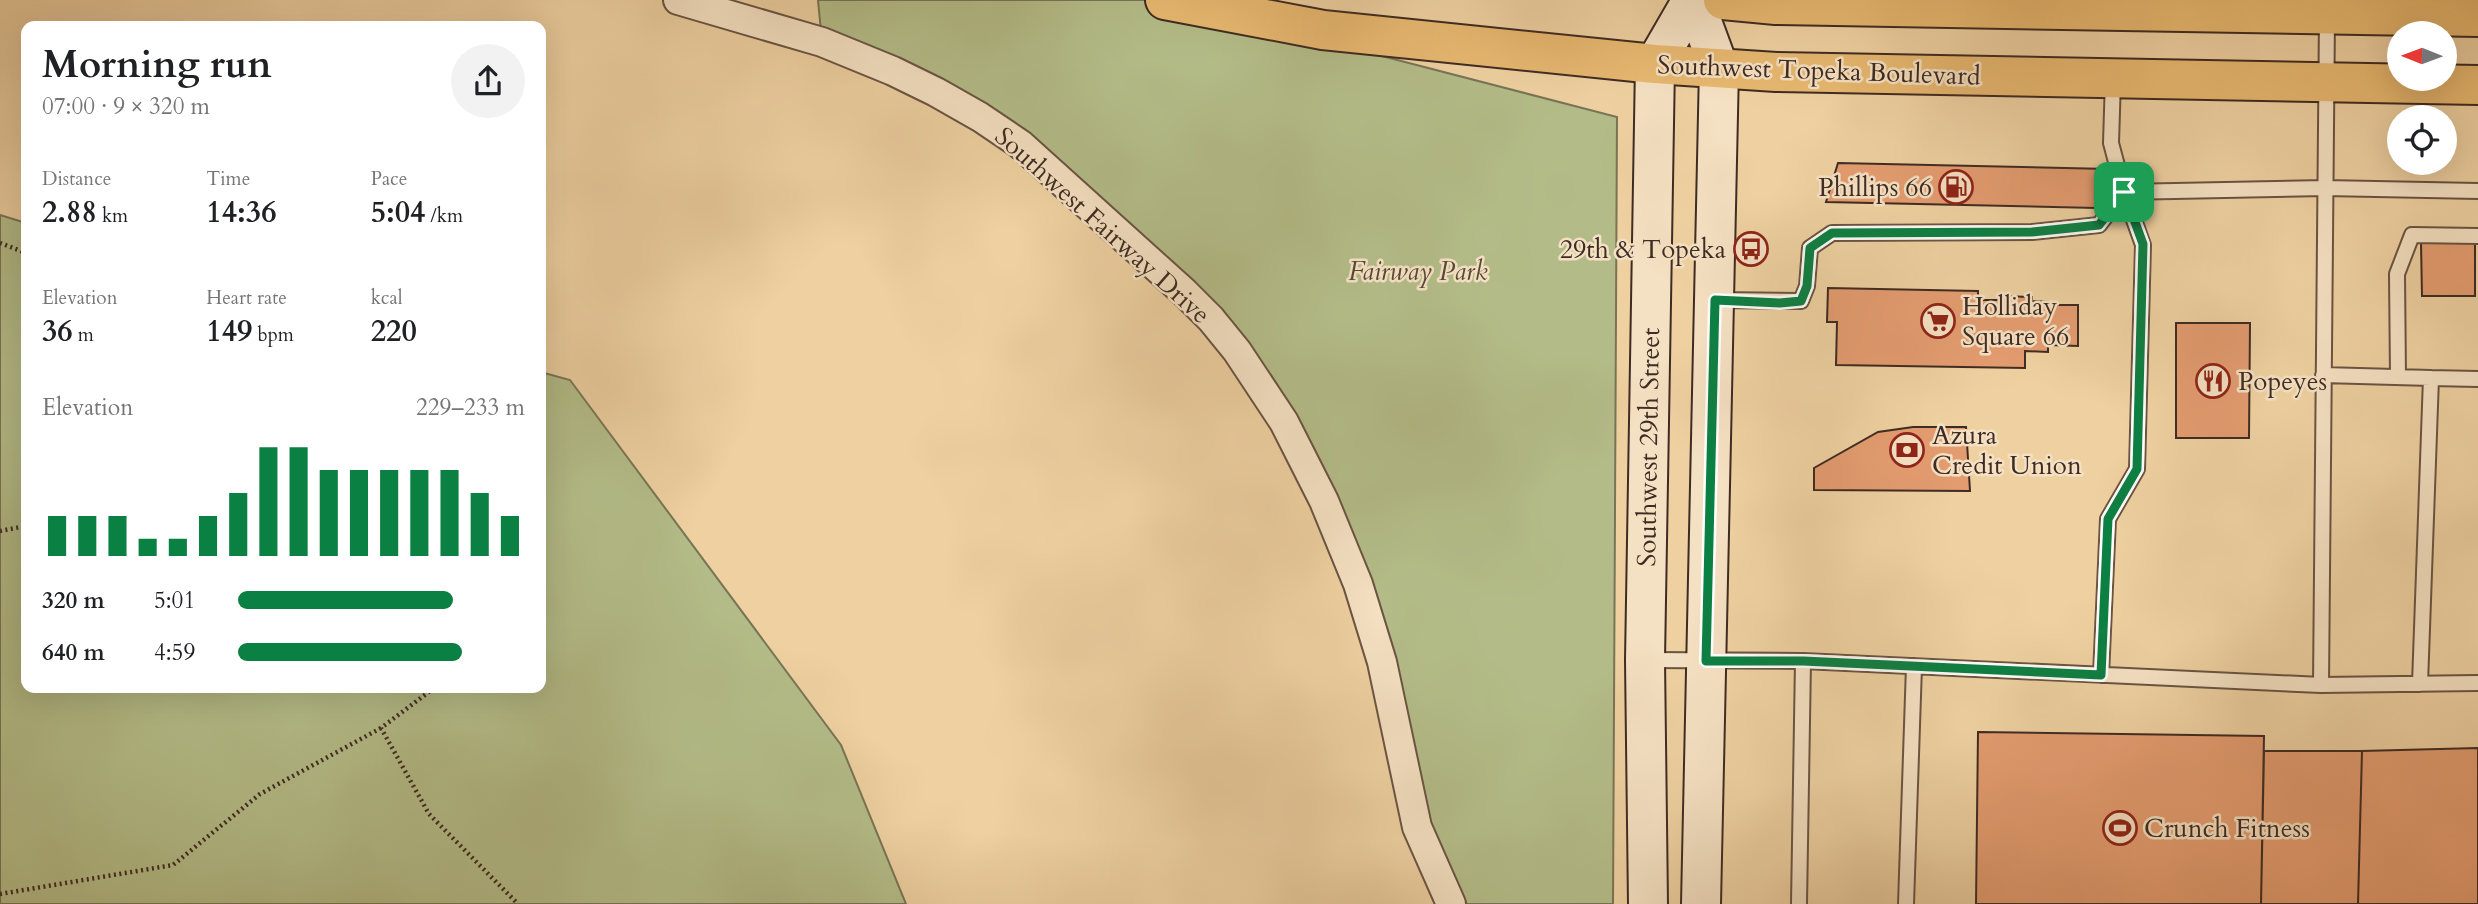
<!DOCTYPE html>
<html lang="en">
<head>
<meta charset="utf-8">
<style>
  :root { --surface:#fff; --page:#f2f2f2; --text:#202124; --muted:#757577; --accent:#0b8043 }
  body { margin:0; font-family:Cardo,serif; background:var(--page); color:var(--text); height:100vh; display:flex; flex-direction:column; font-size:26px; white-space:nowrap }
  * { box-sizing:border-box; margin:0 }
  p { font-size:23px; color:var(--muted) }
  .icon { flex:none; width:38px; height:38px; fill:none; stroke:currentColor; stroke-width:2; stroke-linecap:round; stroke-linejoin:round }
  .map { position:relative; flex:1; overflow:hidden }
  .side { position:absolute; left:21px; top:21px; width:525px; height:672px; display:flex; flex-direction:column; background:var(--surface); border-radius:14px; box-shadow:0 7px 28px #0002 }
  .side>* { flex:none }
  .needle { width:46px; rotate:271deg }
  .controls { position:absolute; left:2387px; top:21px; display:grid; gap:14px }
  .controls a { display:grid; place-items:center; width:70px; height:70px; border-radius:50%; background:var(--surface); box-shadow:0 7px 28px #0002; font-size:35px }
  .pin { position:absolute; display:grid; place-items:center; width:60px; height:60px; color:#fff; margin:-30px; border-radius:14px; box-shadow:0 4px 10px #0006 }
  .round { display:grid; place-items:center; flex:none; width:74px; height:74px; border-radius:37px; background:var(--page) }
  .headline { display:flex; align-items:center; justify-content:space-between; height:119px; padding:0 21px }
  h1 { font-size:38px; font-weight:700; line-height:52px }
  .figures { display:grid; grid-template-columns:repeat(3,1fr); gap:10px; height:119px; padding:7px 21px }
  .figures div { display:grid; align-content:center }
  .figures b { font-size:30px; font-weight:700 }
  .figures small { font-size:19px; font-weight:400 }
  .figures p { font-size:19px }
  .chart { height:196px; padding:14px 21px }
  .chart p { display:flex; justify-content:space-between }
  .chart svg { width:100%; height:126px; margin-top:7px; stroke:var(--accent); stroke-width:6 }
  ul { padding:0 21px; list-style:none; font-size:23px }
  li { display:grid; grid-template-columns:112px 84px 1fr; align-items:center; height:52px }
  li i { height:18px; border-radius:9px; background:var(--accent) }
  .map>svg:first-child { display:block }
</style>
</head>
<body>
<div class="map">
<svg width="2478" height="904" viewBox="0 0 2478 904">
  <rect width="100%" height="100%" fill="#eed0a1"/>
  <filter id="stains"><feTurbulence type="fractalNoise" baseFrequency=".00286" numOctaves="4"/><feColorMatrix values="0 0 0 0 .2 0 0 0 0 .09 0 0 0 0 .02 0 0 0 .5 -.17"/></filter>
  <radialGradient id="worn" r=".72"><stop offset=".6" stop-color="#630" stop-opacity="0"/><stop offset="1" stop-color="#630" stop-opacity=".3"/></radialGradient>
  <path fill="#b3bc88" stroke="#787456" stroke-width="2" d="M 818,0 L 1166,0 L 1617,117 L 1613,904 L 1457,904 L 1417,827 L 1358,584 L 1237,351 L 1020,144 L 822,42 Z
    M 0,215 L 26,223 L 26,688 L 541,688 L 541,372 L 570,380 L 841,745 L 906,904 L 0,904 Z"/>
  <path fill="#e39c70" stroke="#3e2b23" stroke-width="2" d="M 1838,163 L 2108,169 L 2096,208 L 1826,202 Z
    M 2475,242 L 2475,296 L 2422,296 L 2421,243 Z
    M 1828,288 L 1978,291 L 1978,300 L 2000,300 L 2000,296 L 2032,297 L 2032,301 L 2049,302 L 2049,305 L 2078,305 L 2078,346 L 2048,345 L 2048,352 L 2025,351 L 2025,368 L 1836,365 L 1837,322 L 1827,322 Z
    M 2176,323 L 2250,323 L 2249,438 L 2176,438 Z
    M 1913,427 L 1966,427 L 1970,491 L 1814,490 L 1814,468 L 1878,432 Z
    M 1978,732 L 2264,736 L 2261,904 L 1976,904 Z
    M 2478,748 L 2478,904 L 2358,904 L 2362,751 Z
    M 2264,751 L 2362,751 L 2358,904 L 2261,904 Z"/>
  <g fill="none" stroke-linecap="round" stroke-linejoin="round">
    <g stroke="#6a5442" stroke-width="18">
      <path id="lane" d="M 1716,300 L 1801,301 L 1807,286 L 1810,248 L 1832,233 L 2032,232 L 2099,225 L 2124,192 L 2111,143 L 2113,79
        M 2323,375 L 2431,378 L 2420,684
        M 2398,377 L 2397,274 L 2412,235 L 2478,236
        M 2431,378 L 2478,379
        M 1646,660 L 1803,661 L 2321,685 L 2478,683
        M 2101,675 L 2108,519 L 2137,469 L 2143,245 L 2124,192 L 2325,188 L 2478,191
        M 2321,685 L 2327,16
        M 1799,904 L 1803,661
        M 1906,904 L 1914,666"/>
    </g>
    <g stroke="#6a5442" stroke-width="32">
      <path id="street" d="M 678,0 L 822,42 L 893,71 L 936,92 L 980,117 L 1020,144 L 1184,292 L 1211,319 L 1237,351 L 1284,422 L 1324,501 L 1358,584 L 1382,662 L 1417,827 L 1451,904"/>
    </g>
    <g stroke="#3e2b23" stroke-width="42">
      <path id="secondary" d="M 1694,0 L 1719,68 L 1701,904
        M 1648,904 L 1645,660 L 1655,64 L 1692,0"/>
    </g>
    <g stroke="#3e2b23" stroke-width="42">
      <path id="primary" d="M 1165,0 L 1323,30 L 1655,64 L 1776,72 L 2478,85
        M 1723,0 L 1776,5 L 2478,17"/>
    </g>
    <path stroke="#3e2b23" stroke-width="4.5" stroke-dasharray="2 3.5" stroke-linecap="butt" d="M 0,243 L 26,253
      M 0,531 L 26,526
      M 434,688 L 381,728 L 429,814 L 518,904
      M 0,894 L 173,865 L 260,794 L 381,728"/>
    <use href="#lane" stroke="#f4e0c2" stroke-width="14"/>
    <use href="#street" stroke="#f4e0c2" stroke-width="28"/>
    <use href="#secondary" stroke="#f4e0c2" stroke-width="38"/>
    <use href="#primary" stroke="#e7b870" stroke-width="38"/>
  </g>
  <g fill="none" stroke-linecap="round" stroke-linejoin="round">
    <g stroke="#fff" stroke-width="14">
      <path id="route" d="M 2124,192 L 2143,244 L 2137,469 L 2108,519 L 2101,675 L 1803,661 L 1706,661 L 1715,300 L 1780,303 L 1801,301 L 1807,286 L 1810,248 L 1832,233 L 2032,232 L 2099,225 Z"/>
    </g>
    <use href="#route" stroke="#0b8043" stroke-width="9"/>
  </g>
  <defs>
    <g id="fuel-ring" transform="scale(1.75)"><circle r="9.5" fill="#f4e0c2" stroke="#8f2418" stroke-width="1.5"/><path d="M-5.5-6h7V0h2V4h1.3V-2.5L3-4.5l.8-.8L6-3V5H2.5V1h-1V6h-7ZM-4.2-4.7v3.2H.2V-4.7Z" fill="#8f2418"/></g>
    <g id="bus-ring" transform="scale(1.75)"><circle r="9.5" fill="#f4e0c2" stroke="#8f2418" stroke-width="1.5"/><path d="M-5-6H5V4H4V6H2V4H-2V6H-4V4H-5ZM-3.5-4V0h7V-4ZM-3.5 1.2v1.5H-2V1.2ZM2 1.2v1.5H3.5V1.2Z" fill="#8f2418"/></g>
    <g id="supermarket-ring" transform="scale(1.75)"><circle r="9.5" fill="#f4e0c2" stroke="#8f2418" stroke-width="1.5"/><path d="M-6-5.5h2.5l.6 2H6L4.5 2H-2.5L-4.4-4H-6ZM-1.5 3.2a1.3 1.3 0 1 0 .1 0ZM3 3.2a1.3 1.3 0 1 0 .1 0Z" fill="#8f2418"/></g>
    <g id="restaurant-ring" transform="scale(1.75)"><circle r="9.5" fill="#f4e0c2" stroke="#8f2418" stroke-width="1.5"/><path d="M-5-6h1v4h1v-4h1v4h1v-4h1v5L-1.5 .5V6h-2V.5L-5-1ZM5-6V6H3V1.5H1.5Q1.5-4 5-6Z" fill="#8f2418"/></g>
    <g id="bank-ring" transform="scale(1.75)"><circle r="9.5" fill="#f4e0c2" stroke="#8f2418" stroke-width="1.5"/><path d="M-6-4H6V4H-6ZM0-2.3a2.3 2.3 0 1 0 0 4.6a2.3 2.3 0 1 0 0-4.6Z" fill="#8f2418"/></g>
    <g id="stadium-ring" transform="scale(1.75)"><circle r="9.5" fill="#f4e0c2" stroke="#8f2418" stroke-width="1.5"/><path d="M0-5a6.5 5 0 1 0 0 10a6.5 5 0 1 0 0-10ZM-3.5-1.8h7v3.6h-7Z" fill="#8f2418"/></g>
  </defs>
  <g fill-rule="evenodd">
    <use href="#fuel-ring" x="1956" y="187"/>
    <use href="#bus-ring" x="1751" y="249"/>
    <use href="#supermarket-ring" x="1938" y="321"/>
    <use href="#restaurant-ring" x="2213" y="381"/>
    <use href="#bank-ring" x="1907" y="450"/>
    <use href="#stadium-ring" x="2120" y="828"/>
  </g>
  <g text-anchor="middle" stroke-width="5" stroke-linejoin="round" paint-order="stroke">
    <g font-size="26" fill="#3e2b23" stroke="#f4e0c2">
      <text transform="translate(1819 70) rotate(2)" y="9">Southwest Topeka Boulevard</text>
      <text transform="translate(1103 225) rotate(42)" y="9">Southwest Fairway Drive</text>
      <text transform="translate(1648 447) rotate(-89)" y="9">Southwest 29th Street</text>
    </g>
    <g font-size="26" fill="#3e2b23" stroke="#f4e0c2" text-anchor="start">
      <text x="1932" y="196" text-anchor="end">Phillips 66</text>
      <text x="1726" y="258" text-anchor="end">29th &amp; Topeka</text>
      <text x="1962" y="315">Holliday<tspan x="1962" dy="30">Square 66</tspan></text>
      <text x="2238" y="390">Popeyes</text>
      <text x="1932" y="444">Azura<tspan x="1932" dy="30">Credit Union</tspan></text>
      <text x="2144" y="837">Crunch Fitness</text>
    </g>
    <g font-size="26" font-style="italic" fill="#554837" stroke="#f4e0c2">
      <text x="1418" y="280">Fairway Park</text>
    </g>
  </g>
  <rect width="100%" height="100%" filter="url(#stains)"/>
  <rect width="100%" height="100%" fill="url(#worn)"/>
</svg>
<div class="controls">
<a><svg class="needle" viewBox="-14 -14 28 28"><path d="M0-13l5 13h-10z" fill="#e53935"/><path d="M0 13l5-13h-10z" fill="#757577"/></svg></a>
<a><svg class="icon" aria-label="locate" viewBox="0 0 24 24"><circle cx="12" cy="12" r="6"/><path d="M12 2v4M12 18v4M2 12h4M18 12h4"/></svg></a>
</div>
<div class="pin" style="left:2124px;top:192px;background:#1e9e55"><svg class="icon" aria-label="arrive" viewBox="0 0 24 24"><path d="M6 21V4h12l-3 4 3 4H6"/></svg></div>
<section class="side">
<div class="headline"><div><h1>Morning run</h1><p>07:00 · 9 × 320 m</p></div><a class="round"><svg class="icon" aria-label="share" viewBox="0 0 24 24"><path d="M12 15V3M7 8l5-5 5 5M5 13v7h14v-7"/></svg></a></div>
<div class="figures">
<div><p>Distance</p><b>2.88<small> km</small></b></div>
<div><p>Time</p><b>14:36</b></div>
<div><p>Pace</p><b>5:04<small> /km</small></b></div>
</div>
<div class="figures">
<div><p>Elevation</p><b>36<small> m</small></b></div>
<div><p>Heart rate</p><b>149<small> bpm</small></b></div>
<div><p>kcal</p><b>220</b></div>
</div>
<div class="chart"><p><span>Elevation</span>229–233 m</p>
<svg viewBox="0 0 160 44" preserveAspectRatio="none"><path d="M5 44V30M15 44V30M25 44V30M35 44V38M45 44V38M55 44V30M65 44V22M75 44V6M85 44V6M95 44V14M105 44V14M115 44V14M125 44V14M135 44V14M145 44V22M155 44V30"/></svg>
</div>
<ul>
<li><b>320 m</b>5:01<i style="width:75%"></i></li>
<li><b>640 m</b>4:59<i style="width:78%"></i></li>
</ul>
</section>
</div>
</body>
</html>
